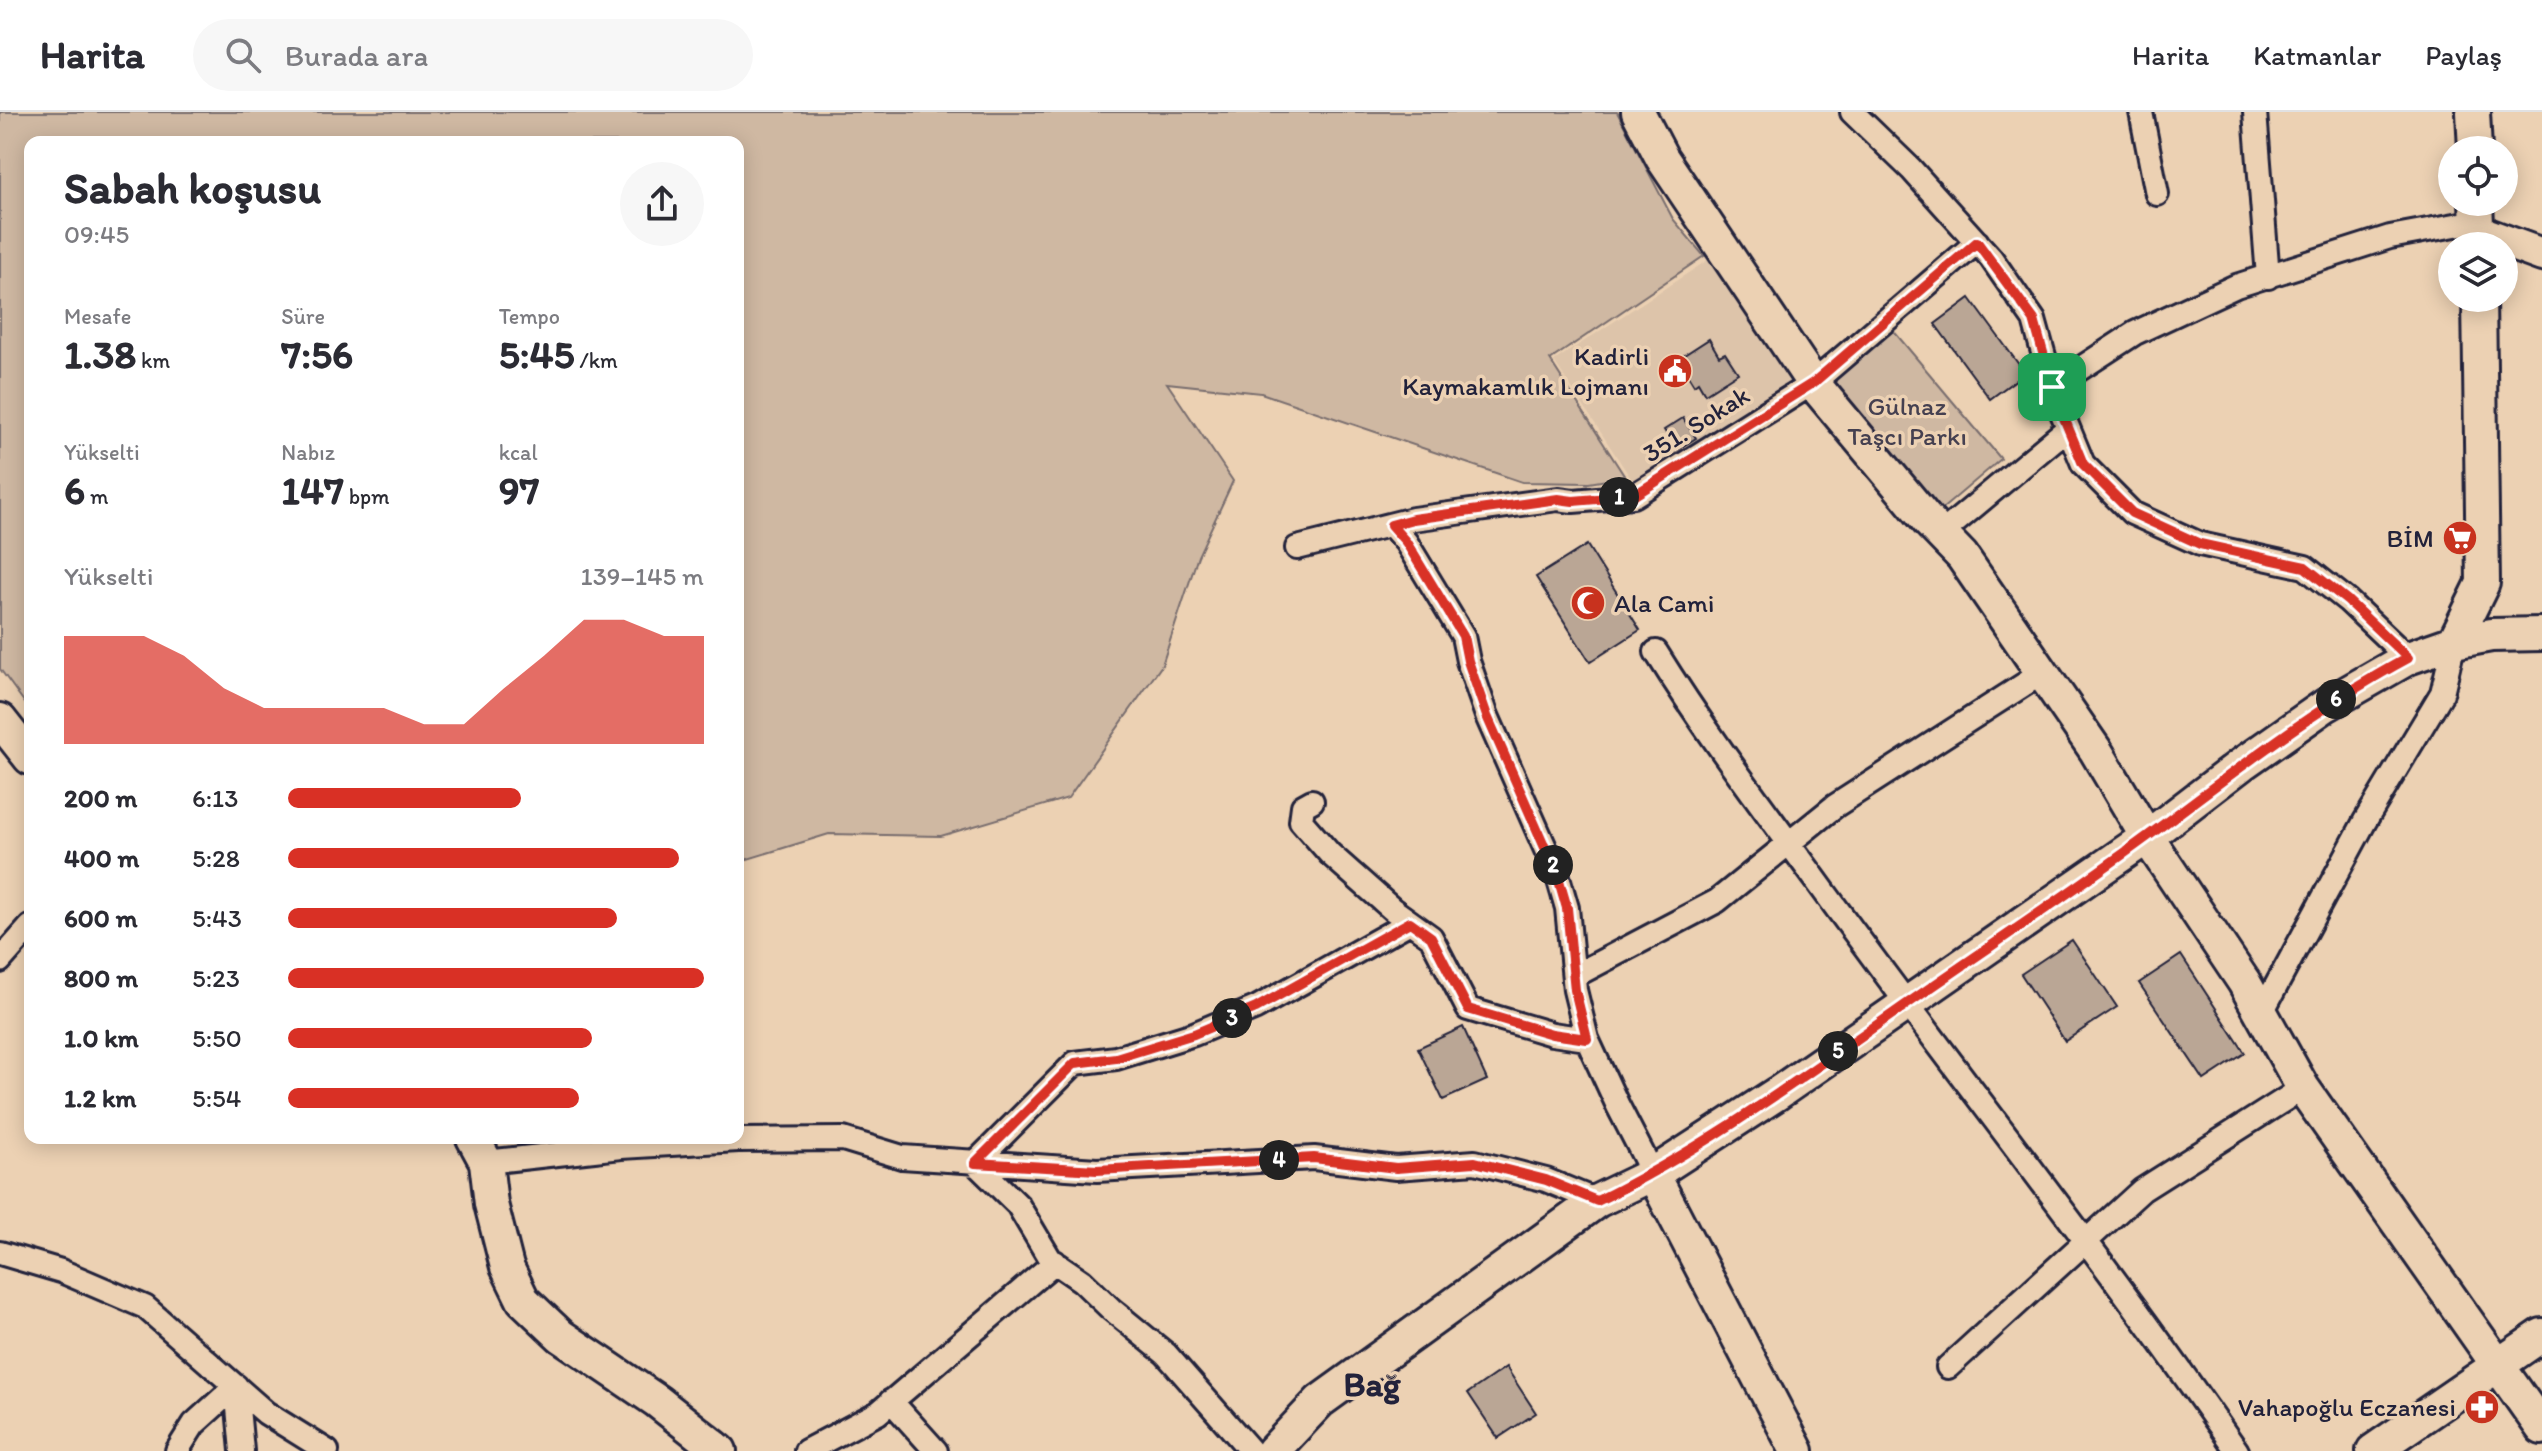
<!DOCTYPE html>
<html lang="tr">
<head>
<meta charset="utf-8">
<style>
  :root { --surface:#fff; --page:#f7f7f7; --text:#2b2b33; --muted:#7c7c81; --line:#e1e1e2; --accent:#d93025 }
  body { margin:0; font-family:Itim,sans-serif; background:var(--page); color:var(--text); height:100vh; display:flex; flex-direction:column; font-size:30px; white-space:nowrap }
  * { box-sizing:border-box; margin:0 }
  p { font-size:26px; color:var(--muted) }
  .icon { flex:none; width:44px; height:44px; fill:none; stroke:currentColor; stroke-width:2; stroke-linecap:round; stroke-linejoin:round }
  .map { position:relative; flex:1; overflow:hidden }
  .drawer { position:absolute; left:24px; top:24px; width:720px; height:1008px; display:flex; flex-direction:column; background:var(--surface); border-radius:16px; box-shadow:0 4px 20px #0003 }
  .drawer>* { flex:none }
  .controls { position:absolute; left:2438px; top:24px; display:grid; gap:16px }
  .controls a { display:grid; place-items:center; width:80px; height:80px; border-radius:50%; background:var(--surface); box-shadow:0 4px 20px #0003; font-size:40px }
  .pin { position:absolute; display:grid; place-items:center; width:68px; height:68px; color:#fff; margin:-34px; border-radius:16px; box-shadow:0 4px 12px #0006 }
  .km { position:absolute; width:40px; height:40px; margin:-20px; border-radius:50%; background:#222; color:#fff; font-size:22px; line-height:40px; text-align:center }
  .round { display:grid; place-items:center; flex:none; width:84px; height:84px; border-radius:42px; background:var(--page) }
  .headline { display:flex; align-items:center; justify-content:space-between; height:136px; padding:0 40px }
  h1 { font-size:44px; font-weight:800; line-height:60px }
  .figures { display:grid; grid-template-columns:repeat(3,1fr); gap:12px; height:136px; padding:8px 40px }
  .figures div { display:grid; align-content:center }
  .figures b { font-size:40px; font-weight:800 }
  .figures small { font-size:22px; font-weight:400 }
  .figures p { font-size:22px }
  .chart { height:224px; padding:16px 40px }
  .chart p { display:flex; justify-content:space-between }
  .chart svg { width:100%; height:144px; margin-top:8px; fill:var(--accent); opacity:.7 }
  ul { padding:0 40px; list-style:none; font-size:26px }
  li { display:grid; grid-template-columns:128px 96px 1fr; align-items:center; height:60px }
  li i { height:20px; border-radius:10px; background:var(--accent) }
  header { display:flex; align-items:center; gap:48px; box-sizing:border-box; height:112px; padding:0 40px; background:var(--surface); border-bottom:2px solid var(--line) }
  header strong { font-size:38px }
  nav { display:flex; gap:44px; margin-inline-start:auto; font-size:28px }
  .search { width:560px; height:72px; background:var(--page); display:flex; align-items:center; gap:20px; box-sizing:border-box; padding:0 28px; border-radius:44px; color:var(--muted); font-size:30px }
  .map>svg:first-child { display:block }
</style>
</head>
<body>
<header>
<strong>Harita</strong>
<div class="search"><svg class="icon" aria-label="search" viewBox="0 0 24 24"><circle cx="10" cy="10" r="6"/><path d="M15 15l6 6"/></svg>Burada ara</div>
<nav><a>Harita</a><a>Katmanlar</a><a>Paylaş</a></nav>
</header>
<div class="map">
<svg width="2542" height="1339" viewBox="0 0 2542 1339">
  <rect width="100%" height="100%" fill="#ecd1b3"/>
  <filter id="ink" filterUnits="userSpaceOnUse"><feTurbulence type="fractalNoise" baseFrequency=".0125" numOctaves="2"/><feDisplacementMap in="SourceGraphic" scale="16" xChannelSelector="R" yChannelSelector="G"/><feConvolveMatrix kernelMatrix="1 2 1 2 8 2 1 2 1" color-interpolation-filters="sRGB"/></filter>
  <g filter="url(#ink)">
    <path fill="#ddc4aa" d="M 1714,144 L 1797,269 L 1636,374 L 1554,249 Z"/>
    <path fill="#cfb8a2" stroke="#786d6e" stroke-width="2" d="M 0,0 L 1617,0 L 1673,107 L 1704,144 L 1550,248 L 1625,365 L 1589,371 L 1522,370 L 1261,281 L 1167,271 L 1233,369 L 1198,444 L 1162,553 L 1068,686 L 941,724 L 829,722 L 738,750 L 738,30 L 30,30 L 30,598 L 0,557 Z
      M 1886,210 L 2001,347 L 1928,409 L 1813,271 Z"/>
    <path fill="#baa695" stroke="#22223b" stroke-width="2" d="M 1970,186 L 2025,261 L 1990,287 L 1935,212 Z
      M 1709,227 L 1719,244 L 1725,241 L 1738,261 L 1705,282 L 1698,270 L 1694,273 L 1678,247 Z
      M 1683,306 L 1696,326 L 1677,338 L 1664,318 Z
      M 1587,433 L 1640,518 L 1590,550 L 1536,465 Z
      M 2072,828 L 2117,895 L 2065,929 L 2021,862 Z
      M 2181,843 L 2245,941 L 2204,968 L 2139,871 Z
      M 1463,915 L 1487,968 L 1443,988 L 1418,936 Z
      M 1506,1255 L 1536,1301 L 1498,1326 L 1468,1281 Z"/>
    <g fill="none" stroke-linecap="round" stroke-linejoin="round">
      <g stroke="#22223b" stroke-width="28">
        <path id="street" d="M 1852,0 L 1911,57 L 1991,146 L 2034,208 L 2055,284 L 2083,352 L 2132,401 L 2200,432 L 2305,455 L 2348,489 L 2408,546
          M 2141,0 L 2157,82
          M 2255,0 L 2268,165
          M 2052,275 L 2135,221 L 2236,174 L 2390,125 L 2477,109
          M 1391,413 L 1406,430 L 1463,524 L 1468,549 L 1487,604 L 1558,765 L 1567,796 L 1575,878 L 1587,927 L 1618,994 L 1653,1062
          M 1941,422 L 2068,316
          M 1297,436 L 1413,407 L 1558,387 L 1573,389 L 1633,384 L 1813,271 L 1977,130
          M 1656,540 C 1705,619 1761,693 1816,768 C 1955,960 2103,1144 2237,1339
          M 1312,689 L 1303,694 L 1301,709 L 1330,742 L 1392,797 L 1431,825 L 1468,897 L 1552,922 L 1587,927
          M 0,849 L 30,815
          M 1574,864 L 1717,789 L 1835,694 L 2042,561
          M 2262,900 L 2365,709 L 2442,581 L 2454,530
          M 486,1050 L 621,1035 L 738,1028 L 843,1027 L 902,1045 L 1097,1058 L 1314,1046 L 1396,1056 L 1475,1050 L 1546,1068 L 1597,1089
          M 0,1141 L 61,1159 L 145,1195 L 266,1301 L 327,1339
          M 1948,1255 L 2142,1078 L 2303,976
          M 236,1274 L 242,1339
          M 891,1289 L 936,1339
          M 177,1339 L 194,1312 L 236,1274
          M 806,1339 L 878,1301 L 1055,1150
          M 1251,1339 L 1166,1242 L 1111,1197 L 1082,1169 L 1050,1147 L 1018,1093 L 975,1051 L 1075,951 L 1116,946 L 1194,922 L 1256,896 L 1410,810"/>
      </g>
      <g stroke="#22223b" stroke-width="38">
        <path id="secondary" d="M 1638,0 L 1662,46 L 1813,271 L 1928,409 L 1962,444 L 2096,639 L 2147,725 L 2244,870 L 2303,976 L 2542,1316
          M 2473,0 L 2475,38
          M 2476,90 L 2478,134
          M 2477,119 L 2542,143
          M 2454,530 L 2483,471 L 2479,186
          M 0,608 L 30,646
          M 473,1026 L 486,1050 L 491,1092 L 507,1155 L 523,1188 L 561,1224 L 657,1289 L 720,1339
          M 1653,1062 L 1797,1339
          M 1273,1339 L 1320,1289 L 1597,1089 L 1653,1062 L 1778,981 L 2147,725 L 2242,652 L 2326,593 L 2408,546 L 2454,530 L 2491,523 L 2542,522
          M 2373,1339 L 2542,1223"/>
      </g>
      <use href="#street" stroke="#ecd1b3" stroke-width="22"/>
      <use href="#secondary" stroke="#ecd1b3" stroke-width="32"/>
    </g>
  </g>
  <g fill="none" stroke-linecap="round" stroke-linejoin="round" filter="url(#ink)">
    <g stroke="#fff" stroke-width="16">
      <path id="route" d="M 1977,130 L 2034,208 L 2055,284 L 2083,352 L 2132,401 L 2200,432 L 2305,455 L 2348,489 L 2408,546 C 2315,596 2233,661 2148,724 C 2065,785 1978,842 1894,901 C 1798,968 1702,1038 1597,1089 L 1546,1068 L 1475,1050 L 1396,1056 L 1314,1046 L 1097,1058 L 975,1051 L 1075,951 L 1116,946 L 1194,922 L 1256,896 L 1410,810 L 1431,825 L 1468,897 L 1552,922 L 1587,927 L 1575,878 L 1567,796 L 1558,765 L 1487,604 L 1468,549 L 1463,524 L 1406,430 L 1391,413 L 1413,407 L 1558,387 L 1573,389 L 1633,384 L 1813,271 Z"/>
    </g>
    <use href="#route" stroke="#d93025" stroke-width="10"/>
  </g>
  <defs>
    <g id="civic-disc" transform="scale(1.8)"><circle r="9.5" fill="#c8321e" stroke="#ecd1b3"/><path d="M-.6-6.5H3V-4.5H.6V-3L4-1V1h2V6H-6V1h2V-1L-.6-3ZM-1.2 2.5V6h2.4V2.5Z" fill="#fff"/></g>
    <g id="supermarket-disc" transform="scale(1.8)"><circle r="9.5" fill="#c8321e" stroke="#ecd1b3"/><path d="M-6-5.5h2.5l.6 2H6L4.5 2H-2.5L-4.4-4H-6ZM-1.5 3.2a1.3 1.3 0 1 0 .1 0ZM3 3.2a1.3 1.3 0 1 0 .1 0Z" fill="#fff"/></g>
    <g id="mosque-disc" transform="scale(1.8)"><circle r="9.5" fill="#c8321e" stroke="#ecd1b3"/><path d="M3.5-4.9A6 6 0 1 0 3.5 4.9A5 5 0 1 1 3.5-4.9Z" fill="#fff"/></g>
    <g id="pharmacy-disc" transform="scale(1.8)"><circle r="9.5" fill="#c8321e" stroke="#ecd1b3"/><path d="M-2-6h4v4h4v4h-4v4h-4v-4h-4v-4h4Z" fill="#fff"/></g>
  </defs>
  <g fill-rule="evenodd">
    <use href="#civic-disc" x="1675" y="259"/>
    <use href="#supermarket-disc" x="2460" y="426"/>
    <use href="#mosque-disc" x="1588" y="491"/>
    <use href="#pharmacy-disc" x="2482" y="1295"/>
  </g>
  <g text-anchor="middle" stroke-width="7" stroke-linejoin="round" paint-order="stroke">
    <g font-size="26" fill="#22223b" stroke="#ecd1b3" text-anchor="end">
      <text x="1649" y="253">Kadirli<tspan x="1649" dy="30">Kaymakamlık Lojmanı</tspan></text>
      <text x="2434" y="435">BİM</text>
      <text x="1614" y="500" text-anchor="start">Ala Cami</text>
      <text x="2456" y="1304">Vahapoğlu Eczanesi</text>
    </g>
    <g font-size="26" fill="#454050" stroke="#ecd1b3">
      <text x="1907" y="303">Gülnaz<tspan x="1907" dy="30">Taşcı Parkı</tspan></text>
    </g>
    <g font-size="26" fill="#22223b" stroke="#ecd1b3">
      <text transform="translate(1696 312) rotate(-32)" y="9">351. Sokak</text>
    </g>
    <g font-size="34" font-weight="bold" fill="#22223b" stroke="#ecd1b3">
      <text x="1372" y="1284">Bağ</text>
    </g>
  </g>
</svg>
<div class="controls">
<a><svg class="icon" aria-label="locate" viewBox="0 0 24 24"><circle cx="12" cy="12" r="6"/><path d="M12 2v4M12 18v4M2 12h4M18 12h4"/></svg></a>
<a><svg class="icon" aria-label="layers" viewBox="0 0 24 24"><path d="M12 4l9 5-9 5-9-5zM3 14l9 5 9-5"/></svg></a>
</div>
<div class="pin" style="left:2052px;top:275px;background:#1e9e55"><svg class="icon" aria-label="arrive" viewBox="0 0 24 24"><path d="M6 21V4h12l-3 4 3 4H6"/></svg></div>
<b class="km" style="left:1619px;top:385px">1</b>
<b class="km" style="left:1553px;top:753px">2</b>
<b class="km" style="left:1232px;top:906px">3</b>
<b class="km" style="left:1279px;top:1048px">4</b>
<b class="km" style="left:1838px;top:939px">5</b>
<b class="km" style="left:2336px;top:587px">6</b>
<section class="drawer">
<div class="headline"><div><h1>Sabah koşusu</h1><p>09:45</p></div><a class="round"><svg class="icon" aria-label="share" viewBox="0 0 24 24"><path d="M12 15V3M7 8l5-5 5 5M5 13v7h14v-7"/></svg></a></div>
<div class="figures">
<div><p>Mesafe</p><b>1.38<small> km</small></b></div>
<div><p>Süre</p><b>7:56</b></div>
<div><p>Tempo</p><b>5:45<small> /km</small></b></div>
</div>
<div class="figures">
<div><p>Yükselti</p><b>6<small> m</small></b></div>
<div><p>Nabız</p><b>147<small> bpm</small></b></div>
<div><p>kcal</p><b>97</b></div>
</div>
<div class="chart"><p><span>Yükselti</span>139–145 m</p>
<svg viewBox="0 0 160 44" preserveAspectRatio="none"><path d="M0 44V11L10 11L20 11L30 17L40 27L50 33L60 33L70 33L80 33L90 38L100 38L110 27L120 17L130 6L140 6L150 11L160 11V44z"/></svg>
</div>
<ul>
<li><b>200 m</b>6:13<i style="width:56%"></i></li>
<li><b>400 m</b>5:28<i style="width:94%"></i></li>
<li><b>600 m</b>5:43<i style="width:79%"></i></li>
<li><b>800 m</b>5:23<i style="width:100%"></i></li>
<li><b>1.0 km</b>5:50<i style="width:73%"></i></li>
<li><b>1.2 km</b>5:54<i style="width:70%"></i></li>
</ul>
</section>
</div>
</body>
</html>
